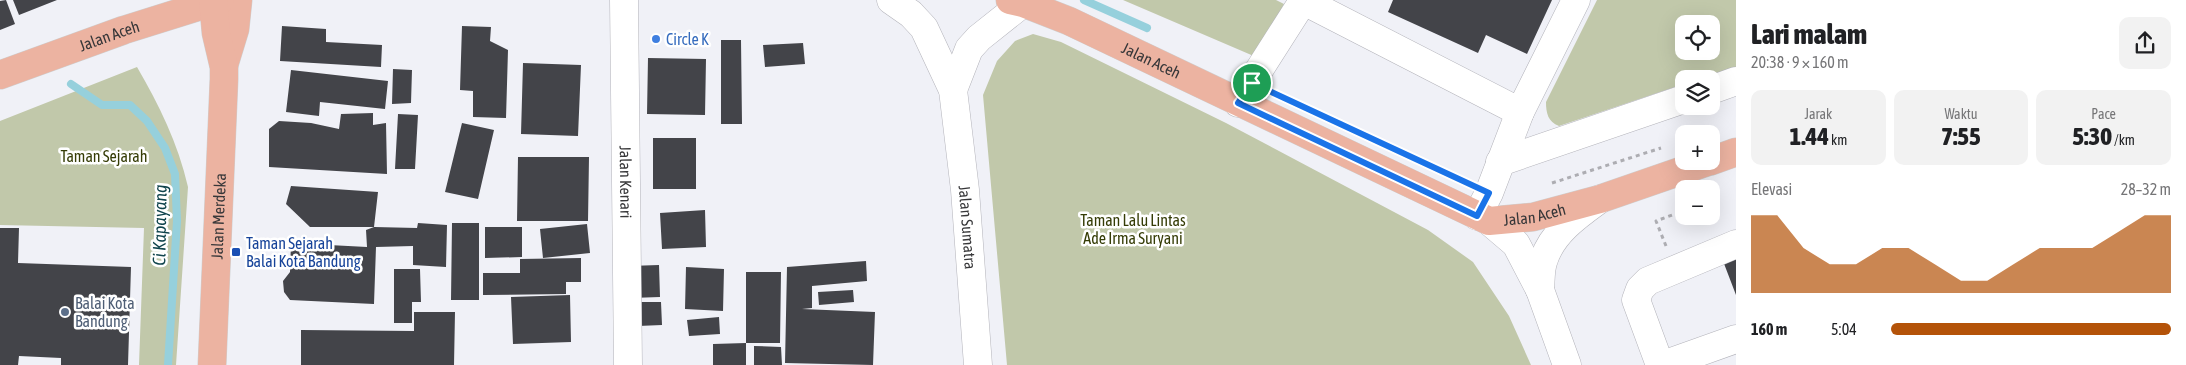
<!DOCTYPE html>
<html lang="id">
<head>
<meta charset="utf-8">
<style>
  :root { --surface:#fff; --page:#f2f2f2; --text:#202124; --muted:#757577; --accent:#b45309 }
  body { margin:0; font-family:"Asap Condensed",sans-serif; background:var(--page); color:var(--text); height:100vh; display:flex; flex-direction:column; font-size:19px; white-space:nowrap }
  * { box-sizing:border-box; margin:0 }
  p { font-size:16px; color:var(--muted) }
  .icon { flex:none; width:28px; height:28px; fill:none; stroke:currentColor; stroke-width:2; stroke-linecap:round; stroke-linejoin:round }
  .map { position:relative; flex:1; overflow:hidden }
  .panel { display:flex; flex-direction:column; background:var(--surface); width:450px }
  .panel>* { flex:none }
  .fabs { position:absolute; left:1675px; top:15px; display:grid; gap:10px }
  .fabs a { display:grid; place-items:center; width:45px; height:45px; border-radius:10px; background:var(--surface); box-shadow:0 5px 20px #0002; font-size:25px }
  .pin { position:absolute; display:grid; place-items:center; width:42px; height:42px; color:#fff; margin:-21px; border:2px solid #fff; border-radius:50%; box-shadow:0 1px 5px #0007 }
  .round { display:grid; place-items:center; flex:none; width:52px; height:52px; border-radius:10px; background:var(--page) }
  .head { display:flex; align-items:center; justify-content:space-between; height:85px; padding:0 15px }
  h1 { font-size:28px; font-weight:800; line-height:38px }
  .metrics { display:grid; grid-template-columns:repeat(3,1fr); gap:8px; height:85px; padding:5px 15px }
  .metrics div { display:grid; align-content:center; border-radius:10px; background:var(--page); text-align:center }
  .metrics b { font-size:25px; font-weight:800 }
  .metrics small { font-size:14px; font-weight:400 }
  .metrics p { font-size:14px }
  .chart { height:140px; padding:10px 15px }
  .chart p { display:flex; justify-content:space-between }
  .chart svg { width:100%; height:90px; margin-top:5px; fill:var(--accent); opacity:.7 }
  ul { padding:0 15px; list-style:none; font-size:16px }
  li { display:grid; grid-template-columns:80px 60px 1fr; align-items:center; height:38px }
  li i { height:12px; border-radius:6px; background:var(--accent) }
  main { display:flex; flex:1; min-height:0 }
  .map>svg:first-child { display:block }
</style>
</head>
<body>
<main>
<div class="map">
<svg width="1736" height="365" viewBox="0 0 1736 365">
  <rect width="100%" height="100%" fill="#f0f1f7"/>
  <path fill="#c1c8aa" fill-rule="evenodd" d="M 1123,0 L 1276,0 L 1284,4 L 1256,57 Z
    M 1597,0 L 1736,0 L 1736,67 L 1700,79 L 1684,79 L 1684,84 L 1559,126 C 1548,122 1546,113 1546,102 ZM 1684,24 L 1711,24 L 1711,51 L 1684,51 Z
    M 1033,34 L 1061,42 L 1226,123 L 1428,230 L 1473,262 L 1509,316 L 1531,365 L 1007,365 L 983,95 L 997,61 L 1015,41 Z
    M 137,67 C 159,105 178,143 188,187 L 176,365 L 139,365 L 144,228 L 0,225 L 0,121 Z"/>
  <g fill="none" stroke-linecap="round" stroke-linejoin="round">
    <path stroke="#96d0dc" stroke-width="8" d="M 1084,0 L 1147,28
      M 71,84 L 102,105 L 130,105 L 147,121 L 165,148 L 175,174 L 177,221 L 168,365"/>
  </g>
  <path fill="#434449" d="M 6,0 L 15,24 L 0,30 L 0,1 Z
    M 13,0 L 57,0 L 19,15 Z
    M 1393,0 L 1552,0 L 1527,54 L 1486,35 L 1478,53 L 1388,12 Z
    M 282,26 L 326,29 L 326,42 L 382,45 L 381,67 L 280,61 Z
    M 462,26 L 491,27 L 490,41 L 508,50 L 506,118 L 473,117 L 473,91 L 460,90 Z
    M 721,40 L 741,40 L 742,124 L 721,124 Z
    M 803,43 L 805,64 L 765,67 L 763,45 Z
    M 648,58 L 706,59 L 705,115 L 647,114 Z
    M 523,63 L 581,65 L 578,136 L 521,134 Z
    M 393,69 L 412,70 L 411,103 L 392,104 Z
    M 291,70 L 388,81 L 385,109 L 320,102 L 319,116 L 286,112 Z
    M 373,113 L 373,125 L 386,123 L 387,174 L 269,167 L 269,129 L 279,121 L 311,123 L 339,129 L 341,114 Z
    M 398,114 L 418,115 L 415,169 L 395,169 Z
    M 462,123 L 494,130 L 478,199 L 445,192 Z
    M 653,138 L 696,138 L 696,189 L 653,189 Z
    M 518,157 L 589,157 L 588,221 L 517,221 Z
    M 291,186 L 378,192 L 374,227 L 310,227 L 286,204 Z
    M 705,210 L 706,247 L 662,249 L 660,213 Z
    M 418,223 L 447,225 L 446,267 L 413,265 L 413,246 L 376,247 L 374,304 L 290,300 L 284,292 L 283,281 L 290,272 L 291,243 L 367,247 L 366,230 L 374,227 L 417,228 Z
    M 452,223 L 479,223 L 479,300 L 451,300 Z
    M 587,224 L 590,253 L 543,258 L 540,229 Z
    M 485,227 L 522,227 L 522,257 L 485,258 Z
    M 0,228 L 19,228 L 18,263 L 131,267 L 128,365 L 61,365 L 61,358 L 19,356 L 18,365 L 0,365 Z
    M 1736,257 L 1736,295 L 1723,261 Z
    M 581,258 L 581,282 L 566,282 L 566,294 L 483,295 L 483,273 L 520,273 L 520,259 Z
    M 866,261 L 867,281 L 812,286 L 812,308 L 802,309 L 875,312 L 873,365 L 785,363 L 787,267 Z
    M 659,265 L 660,297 L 631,298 L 629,266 Z
    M 686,267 L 724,269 L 723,311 L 685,309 Z
    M 394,269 L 420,269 L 421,302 L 412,302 L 412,323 L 394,323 Z
    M 746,272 L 781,272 L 780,343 L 746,343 Z
    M 853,290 L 854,302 L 819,305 L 818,292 Z
    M 570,295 L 571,342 L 513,344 L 511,297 Z
    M 638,302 L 661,302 L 662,325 L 638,326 Z
    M 414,312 L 455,312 L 454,365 L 301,365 L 301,330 L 414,331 Z
    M 719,317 L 720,334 L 689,336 L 687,320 Z
    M 746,343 L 746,365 L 713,365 L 713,344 Z
    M 754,346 L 781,347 L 782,365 L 754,365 Z"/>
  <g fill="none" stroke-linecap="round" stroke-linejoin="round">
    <g stroke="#b3b3ba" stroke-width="29">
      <g id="minor">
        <path id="s1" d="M 624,0 L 628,365"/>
        <path id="s2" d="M 891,0 L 911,14 L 924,28 L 953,90 L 965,190 L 978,365"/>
        <path d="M 1302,0 L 1520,112"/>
        <path d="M 953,90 L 969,49 L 979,38 L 1023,3"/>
        <path d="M 1711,90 L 1736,81"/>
        <path d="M 1238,103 L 1303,1"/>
        <path d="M 1500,162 L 1684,99"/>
        <path d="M 1477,216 L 1489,193 L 1520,112 L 1576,0"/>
        <path d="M 1489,221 L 1516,244 L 1540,290 L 1567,365"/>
        <path d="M 1540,290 C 1541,280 1540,268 1544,259 C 1553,232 1578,215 1600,199"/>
        <path d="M 1660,365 L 1636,300 L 1640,289 L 1648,281 L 1736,244"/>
        <path d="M 1663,365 L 1736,339"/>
      </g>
    </g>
    <g stroke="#cfcfcf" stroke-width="29">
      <g id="major">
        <path id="s3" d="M 1010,0 L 1023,3 L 1069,21 L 1489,221 L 1533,217 L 1600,199 L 1710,161"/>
        <path d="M 224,65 L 235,29 L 238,0"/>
        <path id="s4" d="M 0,75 L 124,30 L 220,0"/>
        <path d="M 1711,161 L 1736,152"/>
        <path id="s5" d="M 212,365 L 224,79 L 224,67 L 216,33 L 213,0"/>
      </g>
    </g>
    <path stroke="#adadb2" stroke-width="3" stroke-dasharray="4 4" stroke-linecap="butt" d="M 1552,183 L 1661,148
      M 1666,246 L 1656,221 L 1683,211"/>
    <use href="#minor" stroke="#fff" stroke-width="28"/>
    <use href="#major" stroke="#ecb3a1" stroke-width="28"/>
  </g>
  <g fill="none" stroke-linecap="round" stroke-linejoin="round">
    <g stroke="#fff" stroke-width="10">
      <path id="route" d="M 1252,83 L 1489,193 L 1477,216 L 1238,103 Z"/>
    </g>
    <use href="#route" stroke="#1a73e8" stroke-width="6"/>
  </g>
  <circle fill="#3f7fe0" stroke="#fff" stroke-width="2" cx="656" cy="39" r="5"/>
  <rect fill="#1a4fb4" stroke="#fff" stroke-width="2" x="231" y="247" width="10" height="10" rx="2.5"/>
  <circle fill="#5c6f8a" stroke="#fff" stroke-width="2" cx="65" cy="312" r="5"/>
  <g text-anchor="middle" stroke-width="5" stroke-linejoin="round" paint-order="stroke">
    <g font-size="16" fill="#373739" stroke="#fff">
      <text dy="6" stroke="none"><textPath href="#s4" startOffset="116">Jalan Aceh</textPath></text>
      <text dy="6" stroke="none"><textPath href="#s3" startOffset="154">Jalan Aceh</textPath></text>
      <text dy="6" stroke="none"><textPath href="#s1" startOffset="182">Jalan Kenari</textPath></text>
      <text dy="6" stroke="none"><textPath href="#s3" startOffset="574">Jalan Aceh</textPath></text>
      <text dy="6" stroke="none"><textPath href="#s5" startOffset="149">Jalan Merdeka</textPath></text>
      <text dy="6" stroke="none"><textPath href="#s2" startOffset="250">Jalan Sumatra</textPath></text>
    </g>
    <g font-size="16" fill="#366cbe" stroke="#fff" text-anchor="start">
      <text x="666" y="45">Circle K</text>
    </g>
    <g font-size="16" fill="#353c06" stroke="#fff">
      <text x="104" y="162">Taman Sejarah</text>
      <text x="1133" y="226">Taman Lalu Lintas<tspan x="1133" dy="18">Ade Irma Suryani</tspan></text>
    </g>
    <g font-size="16" fill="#164399" stroke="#fff" text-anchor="start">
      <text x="246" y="249">Taman Sejarah<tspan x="246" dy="18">Balai Kota Bandung</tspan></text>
    </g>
    <g font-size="16" fill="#4e5e75" stroke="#fff" text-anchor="start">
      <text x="75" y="309">Balai Kota<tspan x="75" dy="18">Bandung</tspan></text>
    </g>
    <g font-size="18" font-style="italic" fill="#10444d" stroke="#fff">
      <text transform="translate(160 225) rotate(-89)" y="6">Ci Kapayang</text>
    </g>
  </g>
</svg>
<div class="fabs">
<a><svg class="icon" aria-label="locate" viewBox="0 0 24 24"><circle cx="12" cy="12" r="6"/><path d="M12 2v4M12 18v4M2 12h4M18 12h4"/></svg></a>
<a><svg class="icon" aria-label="layers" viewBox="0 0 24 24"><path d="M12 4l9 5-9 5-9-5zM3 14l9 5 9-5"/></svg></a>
<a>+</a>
<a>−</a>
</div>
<div class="pin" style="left:1252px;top:83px;background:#1e9e55"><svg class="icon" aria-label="arrive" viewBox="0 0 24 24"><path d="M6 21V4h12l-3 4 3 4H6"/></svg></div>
</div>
<section class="panel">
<div class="head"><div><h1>Lari malam</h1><p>20:38 · 9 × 160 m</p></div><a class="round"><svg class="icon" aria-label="share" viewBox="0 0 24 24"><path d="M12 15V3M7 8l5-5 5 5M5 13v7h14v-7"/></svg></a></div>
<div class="metrics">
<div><p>Jarak</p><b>1.44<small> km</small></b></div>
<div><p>Waktu</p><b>7:55</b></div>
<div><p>Pace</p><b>5:30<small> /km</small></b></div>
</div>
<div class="chart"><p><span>Elevasi</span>28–32 m</p>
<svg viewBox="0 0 160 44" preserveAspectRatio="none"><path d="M0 44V6L10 6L20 22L30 30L40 30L50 22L60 22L70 30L80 38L90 38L100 30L110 22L120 22L130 22L140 14L150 6L160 6V44z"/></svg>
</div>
<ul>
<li><b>160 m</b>5:04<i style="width:100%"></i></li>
</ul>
</section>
</main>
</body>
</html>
